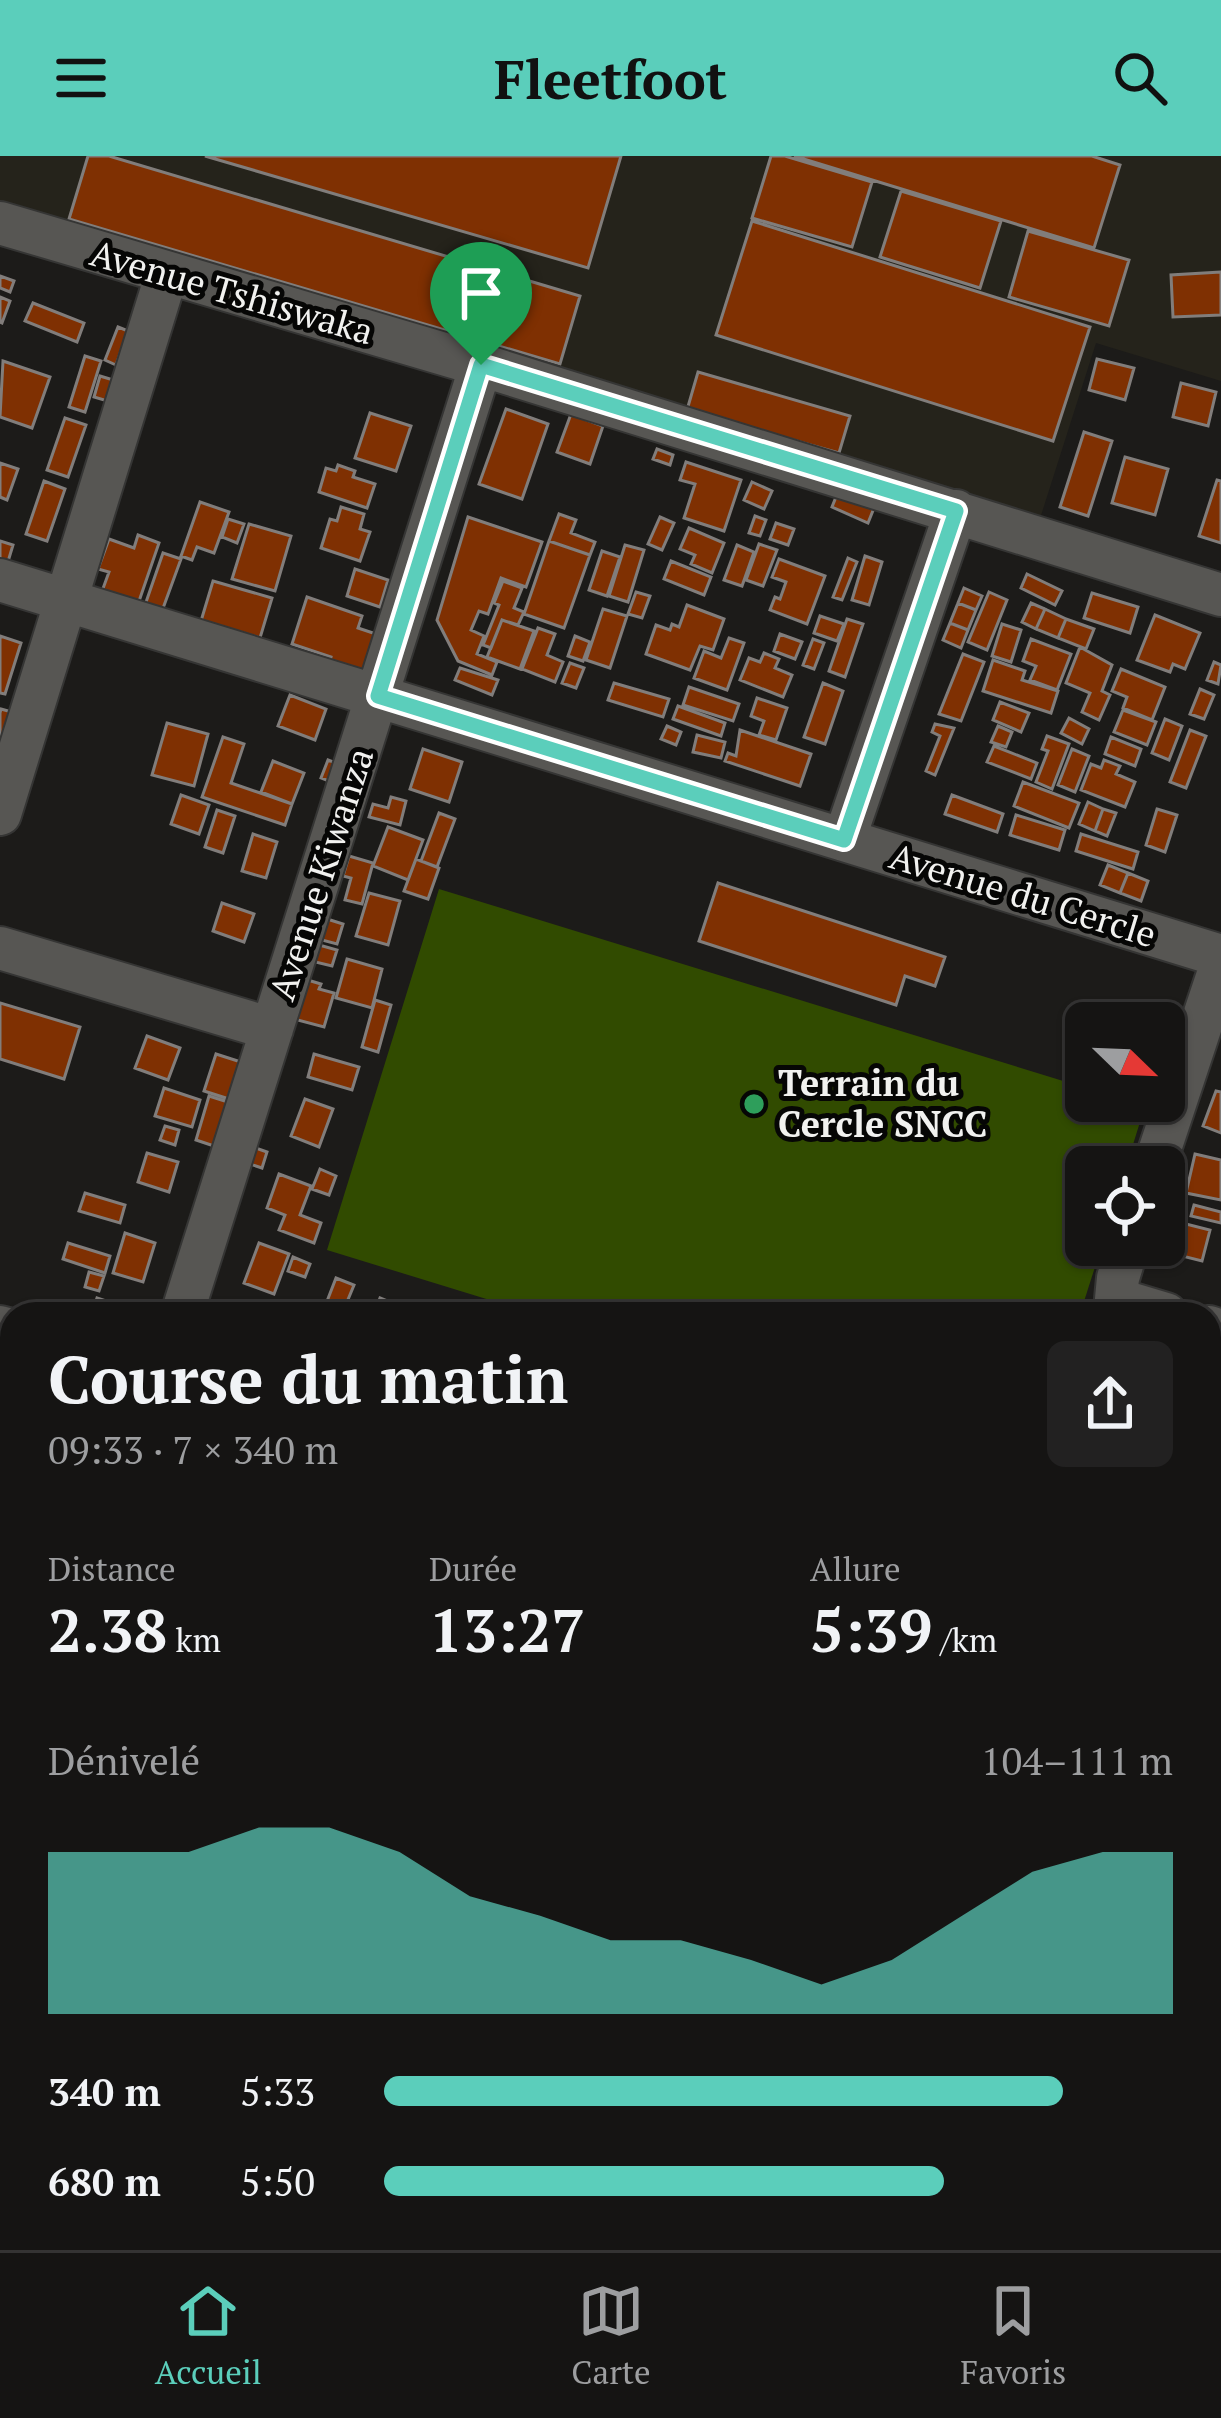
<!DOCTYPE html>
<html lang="fr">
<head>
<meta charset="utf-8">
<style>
  :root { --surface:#151413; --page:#222121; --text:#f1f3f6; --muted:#9d9ea0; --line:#343333; --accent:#5bcebb }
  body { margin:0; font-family:"PT Serif",serif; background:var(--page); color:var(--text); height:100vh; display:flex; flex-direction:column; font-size:45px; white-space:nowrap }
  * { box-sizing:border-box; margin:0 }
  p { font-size:39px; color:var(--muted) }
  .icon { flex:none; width:66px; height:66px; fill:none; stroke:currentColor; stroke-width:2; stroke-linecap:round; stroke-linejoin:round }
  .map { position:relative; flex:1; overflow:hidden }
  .drawer { position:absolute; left:0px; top:1146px; width:1221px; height:948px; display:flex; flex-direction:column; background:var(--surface); border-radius:36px 36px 0 0; box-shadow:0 3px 9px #0004,0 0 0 3px var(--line) }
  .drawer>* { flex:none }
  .needle { width:78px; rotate:113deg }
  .controls { position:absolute; left:1065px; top:846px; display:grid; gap:24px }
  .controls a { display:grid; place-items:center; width:120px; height:120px; border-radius:18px; background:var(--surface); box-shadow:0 3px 9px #0004,0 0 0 3px var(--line); font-size:60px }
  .pin { position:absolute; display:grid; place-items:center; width:102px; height:102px; color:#fff; margin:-123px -51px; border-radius:50% 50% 50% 0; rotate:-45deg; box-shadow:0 0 12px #0007 }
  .pin .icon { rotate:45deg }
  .round { display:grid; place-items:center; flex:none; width:126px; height:126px; border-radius:18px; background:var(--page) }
  .headline { display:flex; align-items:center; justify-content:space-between; height:204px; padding:0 48px }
  h1 { font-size:66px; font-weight:600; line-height:90px }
  .stats { display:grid; grid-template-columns:repeat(3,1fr); gap:18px; height:204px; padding:12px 48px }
  .stats div { display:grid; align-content:center }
  .stats b { font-size:60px; font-weight:600 }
  .stats small { font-size:33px; font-weight:400 }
  .stats p { font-size:33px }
  .chart { height:336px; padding:24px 48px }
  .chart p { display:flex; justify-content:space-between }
  .chart svg { width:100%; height:216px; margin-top:12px; fill:var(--accent); opacity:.7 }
  ul { padding:0 48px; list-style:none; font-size:39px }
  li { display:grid; grid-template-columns:192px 144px 1fr; align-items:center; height:90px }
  li i { height:30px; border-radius:15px; background:var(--accent) }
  header { display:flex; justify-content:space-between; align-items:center; height:156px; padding:0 48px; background:var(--accent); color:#111; font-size:54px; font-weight:600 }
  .menu { display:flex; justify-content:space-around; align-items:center; height:168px; border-top:3px solid var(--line); background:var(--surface); font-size:33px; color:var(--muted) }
  .menu a { display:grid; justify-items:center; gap:6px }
  .menu .on { color:var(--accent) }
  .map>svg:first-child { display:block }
</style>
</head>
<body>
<header><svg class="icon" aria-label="menu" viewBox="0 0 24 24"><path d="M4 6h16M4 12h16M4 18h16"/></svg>Fleetfoot<svg class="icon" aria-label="search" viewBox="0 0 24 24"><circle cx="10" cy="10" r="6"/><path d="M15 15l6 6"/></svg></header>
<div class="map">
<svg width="1221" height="2094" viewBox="0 0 1221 2094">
  <rect width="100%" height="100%" fill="#1c1b19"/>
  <path fill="#25231b" d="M 0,0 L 1221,0 L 1221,225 L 1096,187 L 1037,372 L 0,50 Z"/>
  <path fill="#314b00" d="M 439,733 L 1086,932 L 1086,945 L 1127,945 L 1145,950 L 1126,1011 L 1086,1011 L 1086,1089 L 1102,1089 L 1080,1158 L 535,1158 L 327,1094 Z"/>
  <path fill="#7f3002" stroke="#817d7b" stroke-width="3" d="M 88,0 L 109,0 L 580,140 L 560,208 L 69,63 Z
    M 205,0 L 621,0 L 588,112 Z
    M 771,0 L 785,0 L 872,26 L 852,91 L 752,62 Z
    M 794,0 L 1092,0 L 1120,9 L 1094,92 Z
    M 901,35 L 1001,65 L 980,132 L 880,101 Z
    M 752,65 L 1090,171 L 1053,285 L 716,179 Z
    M 1028,75 L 1129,104 L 1109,170 L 1009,141 Z
    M 1221,116 L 1221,159 L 1173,161 L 1171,119 Z
    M 0,120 L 14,125 L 10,136 L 0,132 Z
    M 0,141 L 10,145 L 2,167 L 0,166 Z
    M 33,147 L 84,167 L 77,186 L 25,165 Z
    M 118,171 L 136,178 L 122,192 L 116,209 L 105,204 Z
    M 85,200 L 101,205 L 85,256 L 69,251 Z
    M 1097,203 L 1134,212 L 1125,244 L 1089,234 Z
    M 3,205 L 50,221 L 32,272 L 0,261 Z
    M 698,216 L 850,260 L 839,297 L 687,254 Z
    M 100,220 L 120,226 L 114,247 L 94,241 Z
    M 1181,227 L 1216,236 L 1208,270 L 1173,261 Z
    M 506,253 L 548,268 L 522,343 L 479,328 Z
    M 370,257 L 411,270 L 396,315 L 355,302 Z
    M 571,258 L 603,270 L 590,308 L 557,296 Z
    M 65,262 L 86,269 L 68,321 L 47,314 Z
    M 1084,276 L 1112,285 L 1088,360 L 1060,351 Z
    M 657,293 L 673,299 L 670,309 L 653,303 Z
    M 1125,301 L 1168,313 L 1155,359 L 1112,347 Z
    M 686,306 L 741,324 L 724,375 L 684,362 L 695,328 L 680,324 Z
    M 0,307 L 18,313 L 7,344 L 0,341 Z
    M 338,309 L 355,315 L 353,321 L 375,328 L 367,352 L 319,336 L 326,312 L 336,315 Z
    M 1217,324 L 1221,325 L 1221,387 L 1199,380 Z
    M 44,325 L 65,333 L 47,385 L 26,378 Z
    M 752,326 L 772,335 L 764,353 L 744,344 Z
    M 838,336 L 874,352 L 868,367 L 832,351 Z
    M 200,346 L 229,356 L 214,397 L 197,391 L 192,404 L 181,400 Z
    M 341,351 L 364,358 L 360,373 L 370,376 L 360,405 L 321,392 L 330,363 L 337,365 Z
    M 559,358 L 576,364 L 571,377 L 595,386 L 590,399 L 549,385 Z
    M 755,360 L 766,364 L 760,380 L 749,377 Z
    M 468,361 L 542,386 L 526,431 L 501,422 L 488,458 L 479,455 L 471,474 L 484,480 L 477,498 L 497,506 L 492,519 L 458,505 L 437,464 Z
    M 660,361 L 674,367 L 662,394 L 648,388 Z
    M 228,363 L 244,368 L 237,387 L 222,381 Z
    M 776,367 L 794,373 L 788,389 L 770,383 Z
    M 249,368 L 291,380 L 275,435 L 232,423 Z
    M 689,372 L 724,387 L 712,417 L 691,408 L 695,399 L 680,393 Z
    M 138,379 L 159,387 L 137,451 L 101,438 L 109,416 L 98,413 L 109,383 L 134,392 Z
    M 0,385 L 13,389 L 7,409 L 0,407 Z
    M 549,385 L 590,399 L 564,472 L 524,458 Z
    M 759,388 L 777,394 L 763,430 L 746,424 Z
    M 625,389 L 644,394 L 628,446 L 609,440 Z
    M 737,389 L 754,396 L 742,430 L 724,424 Z
    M 602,395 L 620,401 L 607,440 L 589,434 Z
    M 163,397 L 181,403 L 162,455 L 145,449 Z
    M 865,400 L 882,406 L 869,449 L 852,444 Z
    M 848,402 L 857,406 L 842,444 L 833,441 Z
    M 779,403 L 825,420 L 807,468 L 770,454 L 775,441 L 780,443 L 786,426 L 772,421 Z
    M 671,405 L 711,421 L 704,439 L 664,423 Z
    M 355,413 L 388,424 L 380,451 L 347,440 Z
    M 1027,418 L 1062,435 L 1055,449 L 1021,432 Z
    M 213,425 L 272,442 L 260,482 L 201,465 Z
    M 503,425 L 522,432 L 514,452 L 524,456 L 518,469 L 502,464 L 491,492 L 483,489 L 499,449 L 494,447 Z
    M 964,432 L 982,440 L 976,454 L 958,447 Z
    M 636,436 L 650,440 L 642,462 L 628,458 Z
    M 989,436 L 1007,444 L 987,494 L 968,486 Z
    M 1092,437 L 1138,451 L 1130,477 L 1084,462 Z
    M 307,441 L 362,460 L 358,472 L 382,480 L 369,520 L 329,508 L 331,501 L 292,488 Z
    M 958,447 L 976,454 L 968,474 L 950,467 Z
    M 1031,447 L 1045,453 L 1036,473 L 1022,466 Z
    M 687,449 L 724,463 L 713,494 L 700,490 L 690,514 L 646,498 L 656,469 L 670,474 L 672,468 L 679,471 Z
    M 603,453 L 627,460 L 610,512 L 586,504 Z
    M 1045,453 L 1066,463 L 1058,482 L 1036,473 Z
    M 1155,459 L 1200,477 L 1185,513 L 1173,508 L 1170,516 L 1137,504 Z
    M 820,460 L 844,468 L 837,485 L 814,477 Z
    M 847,463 L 863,468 L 845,521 L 829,515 Z
    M 1066,463 L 1094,473 L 1086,493 L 1058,482 Z
    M 502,464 L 534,475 L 520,513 L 487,501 Z
    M 950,467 L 968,474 L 961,492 L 943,484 Z
    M 1002,468 L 1021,474 L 1011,506 L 992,500 Z
    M 538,472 L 555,478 L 547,499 L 563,506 L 555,526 L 522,513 Z
    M 780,478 L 802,486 L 795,503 L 774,495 Z
    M 0,480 L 21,487 L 5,538 L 0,537 Z
    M 575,480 L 590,486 L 583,505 L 568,500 Z
    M 729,482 L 744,487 L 727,534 L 694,522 L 704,495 L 721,502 Z
    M 813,483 L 824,487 L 814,513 L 803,509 Z
    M 1031,483 L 1071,498 L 1057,534 L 1030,524 L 1036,510 L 1023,505 Z
    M 1080,491 L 1112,509 L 1102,535 L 1110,539 L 1099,564 L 1082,556 L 1090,537 L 1066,527 Z
    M 764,497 L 779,503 L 775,512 L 792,519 L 783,541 L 740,524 L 749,502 L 760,506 Z
    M 963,498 L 984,506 L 961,565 L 939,558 Z
    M 993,504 L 1025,515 L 1022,524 L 1058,535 L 1051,557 L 983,535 Z
    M 1214,506 L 1221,509 L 1218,528 L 1207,524 Z
    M 570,507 L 584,512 L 576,532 L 562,527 Z
    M 460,512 L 498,524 L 492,539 L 455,524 Z
    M 1121,513 L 1165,531 L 1152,564 L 1123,552 L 1127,541 L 1112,535 Z
    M 614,527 L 669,543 L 663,561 L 608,544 Z
    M 823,527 L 843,535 L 825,588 L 804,581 Z
    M 689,531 L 739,548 L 733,565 L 683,549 Z
    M 1200,533 L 1214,539 L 1204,563 L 1190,558 Z
    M 290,539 L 326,553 L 315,584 L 278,570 Z
    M 757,542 L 787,552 L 776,584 L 759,579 L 764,565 L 751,560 Z
    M 1000,546 L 1029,557 L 1021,576 L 993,564 Z
    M 678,550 L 725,567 L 721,580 L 673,563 Z
    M 1,553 L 19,558 L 0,606 L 0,557 Z
    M 1123,554 L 1156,566 L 1147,589 L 1114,576 Z
    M 1069,562 L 1089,573 L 1082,588 L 1061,577 Z
    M 1165,563 L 1182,570 L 1169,604 L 1152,597 Z
    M 167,567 L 208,578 L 194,630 L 152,619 Z
    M 935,568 L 954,572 L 935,619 L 926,615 L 940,580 L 932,576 Z
    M 667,570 L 681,576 L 676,589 L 661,583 Z
    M 998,570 L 1012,576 L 1006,591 L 991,586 Z
    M 740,574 L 811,598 L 800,630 L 725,605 L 728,597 L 736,600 Z
    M 1190,574 L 1206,580 L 1186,632 L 1170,626 Z
    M 697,579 L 725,586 L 721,602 L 693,596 Z
    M 1047,580 L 1069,588 L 1052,633 L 1036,626 L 1048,595 L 1042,593 Z
    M 223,581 L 244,588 L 231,627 L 292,648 L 285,669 L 202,641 Z
    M 1111,581 L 1141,593 L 1135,610 L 1105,598 Z
    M 994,590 L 1037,607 L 1031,623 L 987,606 Z
    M 423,593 L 462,606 L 449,646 L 410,633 Z
    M 1072,593 L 1089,600 L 1075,636 L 1058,629 Z
    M 328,604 L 341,609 L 334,627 L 321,622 Z
    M 1104,604 L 1120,610 L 1116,618 L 1135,626 L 1125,651 L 1081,634 L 1091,608 L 1101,612 Z
    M 273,605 L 304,617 L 292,648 L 261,636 Z
    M 1023,626 L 1079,647 L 1069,672 L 1014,650 Z
    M 181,639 L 209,649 L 199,678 L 171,668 Z
    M 952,639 L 1003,658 L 997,676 L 945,658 Z
    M 391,641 L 406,645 L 400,669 L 369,661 L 373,648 L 388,652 Z
    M 1088,646 L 1103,653 L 1095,675 L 1079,668 Z
    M 1103,653 L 1116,657 L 1107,680 L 1095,675 Z
    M 1157,653 L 1177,659 L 1165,696 L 1146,689 Z
    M 217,654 L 235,660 L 223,697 L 205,691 Z
    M 439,657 L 455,663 L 437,711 L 421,705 Z
    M 1016,659 L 1065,674 L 1059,694 L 1010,679 Z
    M 388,671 L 423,684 L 408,724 L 373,710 Z
    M 253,678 L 277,686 L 266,722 L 242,715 Z
    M 1081,678 L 1138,696 L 1133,713 L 1076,695 Z
    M 349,700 L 373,707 L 362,748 L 345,744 L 351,722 L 343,720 Z
    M 416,703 L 439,712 L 428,743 L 404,735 Z
    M 1108,709 L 1128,717 L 1120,737 L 1100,729 Z
    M 1128,717 L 1148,725 L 1141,745 L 1120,737 Z
    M 718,727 L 945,801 L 935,830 L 905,820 L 896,849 L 699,785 Z
    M 369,737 L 400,745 L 388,789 L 356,780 Z
    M 222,747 L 254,758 L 244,786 L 213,775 Z
    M 324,762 L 343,768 L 337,788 L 318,783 Z
    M 312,787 L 337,794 L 332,810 L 307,804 Z
    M 347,803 L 382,813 L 372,852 L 336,842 Z
    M 301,822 L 321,828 L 319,833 L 334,837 L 324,871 L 290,862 Z
    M 375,844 L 391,849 L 378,896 L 362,891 Z
    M 0,847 L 80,871 L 64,923 L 0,903 Z
    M 1077,866 L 1086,868 L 1086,904 L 1067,899 Z
    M 147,880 L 180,892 L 168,924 L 135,912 Z
    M 216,898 L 241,906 L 229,943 L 204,935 Z
    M 314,898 L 359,911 L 352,934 L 308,921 Z
    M 164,932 L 200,944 L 192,971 L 155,960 Z
    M 1216,935 L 1221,936 L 1221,977 L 1203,970 Z
    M 209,940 L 228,946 L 214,990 L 196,984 Z
    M 305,943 L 333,953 L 319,991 L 291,980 Z
    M 165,970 L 179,974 L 175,989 L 160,984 Z
    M 250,990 L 267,996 L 262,1012 L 244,1006 Z
    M 147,997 L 178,1006 L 169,1036 L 138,1026 Z
    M 1195,998 L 1221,1004 L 1221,1044 L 1186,1037 Z
    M 320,1013 L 336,1020 L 329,1039 L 312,1033 Z
    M 279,1018 L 311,1030 L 300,1059 L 321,1067 L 314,1087 L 279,1074 L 285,1059 L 267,1052 Z
    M 85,1037 L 125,1049 L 120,1067 L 79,1055 Z
    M 1194,1049 L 1221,1056 L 1221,1067 L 1191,1060 Z
    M 1174,1065 L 1210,1074 L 1202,1105 L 1166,1096 Z
    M 125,1077 L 155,1087 L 143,1126 L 113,1117 Z
    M 68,1087 L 110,1100 L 105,1117 L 63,1103 Z
    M 259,1087 L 289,1098 L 274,1138 L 244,1127 Z
    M 293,1101 L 310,1108 L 305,1121 L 288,1115 Z
    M 89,1116 L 104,1120 L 99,1135 L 85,1131 Z
    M 336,1122 L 354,1129 L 342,1158 L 324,1153 Z
    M 97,1142 L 133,1154 L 131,1158 L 92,1158 Z
    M 380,1142 L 402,1151 L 399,1158 L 374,1158 Z
    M 1216,1206 L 1221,1208 L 1218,1254 L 1209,1250 L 1209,1220 Z
    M 1221,1256 L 1221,1297 L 1209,1292 Z
    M 0,1293 L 12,1297 L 12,1320 L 0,1316 Z
    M 1209,1308 L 1221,1311 L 1221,1327 L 1209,1323 Z
    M 1209,1326 L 1221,1330 L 1215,1362 L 1209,1360 Z
    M 1213,1402 L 1221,1405 L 1221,1441 L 1209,1436 Z
    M 6,1420 L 12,1422 L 12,1472 L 0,1469 L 4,1449 L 0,1444 Z
    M 1209,1442 L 1221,1447 L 1220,1472 L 1209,1468 Z
    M 1209,1484 L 1219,1487 L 1209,1515 Z
    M 11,1590 L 12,1590 L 12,1622 L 0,1618 L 0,1593 L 9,1596 Z
    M 7,1678 L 12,1679 L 12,1716 L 0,1712 Z
    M 1209,1751 L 1221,1755 L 1221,1773 L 1209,1769 Z
    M 1221,1815 L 1221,1859 L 1209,1854 Z
    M 1221,2024 L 1221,2061 L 1210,2057 Z
    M 127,2082 L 179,2082 L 190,2094 L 134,2094 L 125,2085 Z
    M 535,2082 L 590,2082 L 592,2084 L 581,2094 L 546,2094 Z
    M 1042,2082 L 1059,2082 L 1055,2094 L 1038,2094 Z
    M 1064,2082 L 1148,2082 L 1144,2094 L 1075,2094 L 1061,2090 Z"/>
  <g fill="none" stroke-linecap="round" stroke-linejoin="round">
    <g stroke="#353534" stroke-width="46">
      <path id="minor" d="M 0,67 L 481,209 L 1221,439
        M 0,424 L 1221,800
        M 0,658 L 167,117
        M 844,684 L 956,355
        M 0,792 L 272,873
        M 1154,1011 L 1221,809
        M 1128,1089 L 1118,1122 L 1116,1143 L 1166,1158
        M 182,1158 L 481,209
        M 0,1171 L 12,1174
        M 1209,1171 L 1221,1175
        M 0,1540 L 12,1544
        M 1209,1547 L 1221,1551
        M 1209,1916 L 1221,1919
        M 19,2094 L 22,2082
        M 759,2094 L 763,2082"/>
    </g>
    <use href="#minor" stroke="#575653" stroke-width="42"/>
  </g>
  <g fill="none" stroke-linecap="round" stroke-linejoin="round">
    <g stroke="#fff" stroke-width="24">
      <path id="route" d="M 481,209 L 956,355 L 844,684 L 378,540 Z"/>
    </g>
    <use href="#route" stroke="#5bcebb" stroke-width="15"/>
  </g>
  <circle fill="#2e9e5b" stroke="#060605" stroke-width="4.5" cx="754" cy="948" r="12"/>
  <g text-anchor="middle" stroke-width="10" stroke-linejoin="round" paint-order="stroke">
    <g font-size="36" fill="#f1f1ef" stroke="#060605">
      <text transform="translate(232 136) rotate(16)" y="13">Avenue Tshiswaka</text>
      <text transform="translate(321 718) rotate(-72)" y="13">Avenue Kiwanza</text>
      <text transform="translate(1023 739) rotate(17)" y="13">Avenue du Cercle</text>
    </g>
    <g font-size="36" font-weight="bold" fill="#f1f1ef" stroke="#060605" text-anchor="start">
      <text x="778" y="940">Terrain du<tspan x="778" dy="41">Cercle SNCC</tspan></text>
    </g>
  </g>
</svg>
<div class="controls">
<a><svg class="needle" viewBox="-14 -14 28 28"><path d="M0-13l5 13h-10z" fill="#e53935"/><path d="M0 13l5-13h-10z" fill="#9d9ea0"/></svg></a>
<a><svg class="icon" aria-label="locate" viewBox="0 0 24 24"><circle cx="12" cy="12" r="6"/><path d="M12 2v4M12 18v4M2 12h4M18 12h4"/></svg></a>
</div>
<div class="pin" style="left:481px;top:209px;background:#1e9e55"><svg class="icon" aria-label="arrive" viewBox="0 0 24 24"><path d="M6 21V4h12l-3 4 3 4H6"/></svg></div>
<section class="drawer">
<div class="headline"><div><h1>Course du matin</h1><p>09:33 · 7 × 340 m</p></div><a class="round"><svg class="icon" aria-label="share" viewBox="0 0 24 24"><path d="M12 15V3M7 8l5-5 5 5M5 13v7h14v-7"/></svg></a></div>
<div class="stats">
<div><p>Distance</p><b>2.38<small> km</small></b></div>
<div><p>Durée</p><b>13:27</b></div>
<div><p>Allure</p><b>5:39<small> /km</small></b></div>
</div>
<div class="chart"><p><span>Dénivelé</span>104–111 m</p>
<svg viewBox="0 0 160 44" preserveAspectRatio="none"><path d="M0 44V11L10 11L20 11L30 6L40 6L50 11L60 20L70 24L80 29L90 29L100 33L110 38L120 33L130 24L140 15L150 11L160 11V44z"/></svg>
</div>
<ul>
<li><b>340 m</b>5:33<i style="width:86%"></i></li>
<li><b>680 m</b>5:50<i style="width:71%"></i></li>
</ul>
</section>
</div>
<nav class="menu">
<a class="on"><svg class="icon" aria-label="home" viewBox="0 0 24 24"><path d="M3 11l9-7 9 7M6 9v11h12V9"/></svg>Accueil</a>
<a><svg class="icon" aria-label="map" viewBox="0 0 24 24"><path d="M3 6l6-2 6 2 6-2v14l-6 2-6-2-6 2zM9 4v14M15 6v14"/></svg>Carte</a>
<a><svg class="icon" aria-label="saved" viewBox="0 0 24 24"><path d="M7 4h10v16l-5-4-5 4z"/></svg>Favoris</a>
</nav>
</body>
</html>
